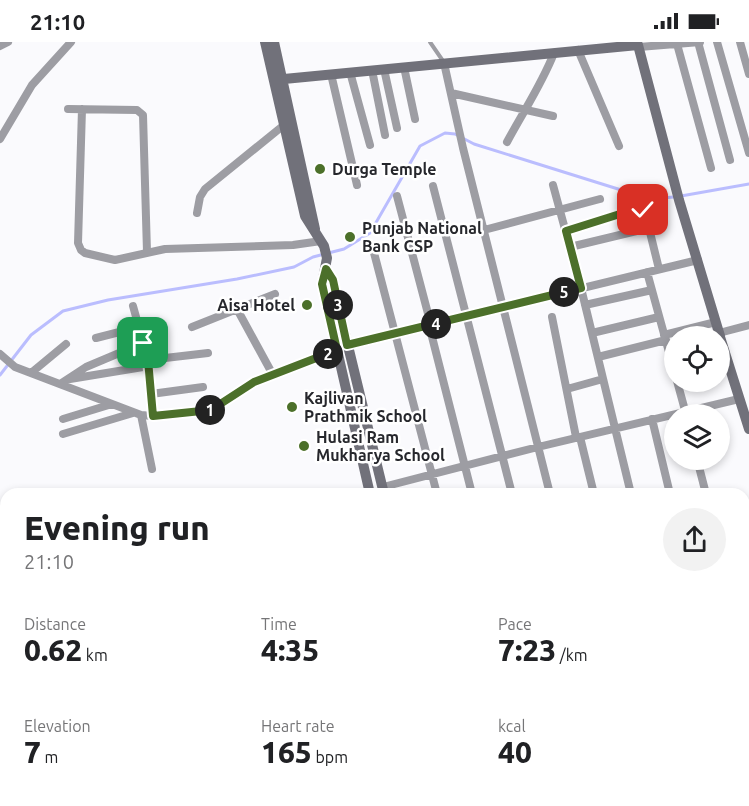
<!DOCTYPE html>
<html lang="en">
<head>
<meta charset="utf-8">
<style>
  :root { --surface:#fff; --page:#f2f2f2; --text:#202124; --muted:#757577 }
  body { margin:0; font-family:Ubuntu,sans-serif; background:var(--page); color:var(--text); height:100vh; display:flex; flex-direction:column; font-size:22px; white-space:nowrap }
  * { box-sizing:border-box; margin:0 }
  p { font-size:20px; color:var(--muted) }
  .icon { flex:none; width:33px; height:33px; fill:none; stroke:currentColor; stroke-width:2; stroke-linecap:round; stroke-linejoin:round }
  .map { position:relative; flex:1; overflow:hidden }
  .panel { position:absolute; left:0px; top:446px; width:750px; height:320px; display:flex; flex-direction:column; background:var(--surface); border-radius:18px 18px 0 0; box-shadow:0 3px 9px #0003 }
  .panel>* { flex:none }
  .fabs { position:absolute; left:664px; top:284px; display:grid; gap:12px }
  .fabs a { display:grid; place-items:center; width:66px; height:66px; border-radius:50%; background:var(--surface); box-shadow:0 3px 9px #0003; font-size:30px }
  .pin { position:absolute; display:grid; place-items:center; width:51px; height:51px; color:#fff; margin:-26px; border-radius:12px; box-shadow:0 3px 9px #0006 }
  .km { position:absolute; width:30px; height:30px; margin:-15px; border-radius:50%; background:#222; color:#fff; font-size:16px; line-height:30px; text-align:center }
  .round { display:grid; place-items:center; flex:none; width:63px; height:63px; border-radius:32px; background:var(--page) }
  .head { display:flex; align-items:center; justify-content:space-between; height:102px; padding:0 24px }
  h1 { font-size:33px; font-weight:800; line-height:45px }
  .figures { display:grid; grid-template-columns:repeat(3,1fr); gap:9px; height:102px; padding:6px 24px }
  .figures div { display:grid; align-content:center }
  .figures b { font-size:30px; font-weight:800 }
  .figures small { font-size:16px; font-weight:400 }
  .figures p { font-size:16px }
  .status { display:flex; justify-content:space-between; align-items:center; height:42px; padding:0 30px; background:var(--surface); direction:ltr }
  .status svg { height:16px; fill:currentColor }
  .map>svg:first-child { display:block }
</style>
</head>
<body>
<div class="status"><b>21:10</b><svg viewBox="0 0 49 12"><path d="M0 12V9h3v3zM5 12V6h3v6zM10 12V3h3v9zM15 12V0h3v12zM26 1h20v11H26zM47 4h2v5h-2z"/></svg></div>
<div class="map">
<svg width="749" height="764" viewBox="0 0 749 764">
  <rect width="100%" height="100%" fill="#fafafd"/>
  <g fill="none" stroke-linecap="round" stroke-linejoin="round">
    <path stroke="#babdfe" stroke-width="3" d="M 681,154 L 749,142
      M 0,333 L 31,293 L 63,269 L 108,258 L 237,237 L 294,225 L 313,215 L 344,207 L 370,191 L 420,104 L 445,91 L 455,92 L 474,102 L 650,157 L 674,155"/>
    <path stroke="#9d9da3" stroke-width="4" d="M 430,0 L 443,19"/>
    <path stroke="#9d9da3" stroke-width="8" d="M 698,0 L 730,118
      M 717,0 L 749,111
      M 740,0 L 749,32
      M 677,2 L 711,126
      M 0,4 L 8,0
      M 639,5 L 700,0
      M 578,8 L 619,104
      M 444,21 L 463,106 L 550,452
      M 404,25 L 415,77
      M 384,27 L 397,86
      M 372,28 L 385,93
      M 350,30 L 370,103
      M 331,32 L 357,143
      M 451,51 L 553,74
      M 68,67 L 137,68 L 143,73 L 147,210
      M 82,67 L 78,201 L 81,208 L 85,211 L 115,218 L 165,207 L 293,203 L 321,199
      M 0,97 L 32,43 L 71,0
      M 507,100 C 523,70 542,42 554,11
      M 553,143 L 581,246 L 631,452
      M 433,144 L 512,452
      M 397,154 L 431,283
      M 197,171 L 200,155 L 205,147 L 284,83
      M 484,188 L 600,157
      M 565,189 L 641,167 L 645,170 L 659,227
      M 570,205 L 649,186
      M 373,207 L 437,452
      M 647,230 L 675,332
      M 585,263 L 652,248
      M 133,264 L 148,318 L 153,374
      M 237,267 L 273,333
      M 552,275 L 576,395
      M 429,283 L 472,452
      M 192,285 L 275,252
      M 592,291 L 659,275
      M 719,291 L 749,283
      M 664,293 L 716,280
      M 96,296 L 139,285
      M 347,303 L 698,218
      M 0,312 L 15,325 L 141,373 L 153,374 L 211,368 L 254,341 L 337,308
      M 598,315 L 666,298
      M 148,318 L 208,311
      M 31,331 L 66,302
      M 70,337 L 149,324
      M 677,339 L 686,372
      M 60,342 L 86,325 L 143,301
      M 567,347 L 603,337
      M 151,352 L 203,345
      M 141,373 L 152,427
      M 63,377 L 112,362
      M 652,377 L 670,452
      M 63,392 L 133,371
      M 580,395 L 594,452
      M 697,417 L 706,452
      M 383,445 L 538,405 L 739,357
      M 0,471 L 6,470
      M 744,501 L 749,500
      M 744,554 L 749,553
      M 0,555 L 6,588
      M 744,603 L 749,601
      M 744,615 L 749,637
      M 0,633 L 6,633
      M 744,649 L 749,648
      M 0,660 L 4,660
      M 744,702 L 749,701
      M 0,731 L 6,729
      M 744,746 L 749,744
      M 65,759 L 66,764
      M 241,759 L 252,764 L 280,759
      M 512,759 L 513,764
      M 546,759 L 547,764
      M 584,759 L 585,764
      M 626,759 L 627,764
      M 670,759 L 671,764
      M 706,759 L 707,764"/>
    <path stroke="#71717a" stroke-width="10" d="M 265,0 L 305,174 L 324,204 L 327,216 L 322,242 L 370,452
      M 274,0 L 315,187
      M 284,37 L 638,3 L 679,158 L 720,294
      M 326,227 L 332,238 L 384,452
      M 720,295 L 749,387
      M 446,759 L 447,764
      M 460,759 L 461,764"/>
  </g>
  <g fill="none" stroke-linecap="round" stroke-linejoin="round">
    <g stroke="#fff" stroke-width="12">
      <path id="route" d="M 143,301 L 148,318 L 153,374 L 211,368 L 254,340 L 337,308 L 322,242 L 326,227 L 333,238 L 347,303 L 581,246 L 566,189 L 639,166 L 643,168"/>
    </g>
    <use href="#route" stroke="#4c702a" stroke-width="8"/>
  </g>
  <g fill="#4c702a" stroke="#fff" stroke-width="2">
    <circle cx="320" cy="127" r="6"/>
    <circle cx="350" cy="195" r="6"/>
    <circle cx="307" cy="263" r="6"/>
    <circle cx="292" cy="365" r="6"/>
    <circle cx="304" cy="404" r="6"/>
  </g>
  <g text-anchor="middle" stroke-width="5" stroke-linejoin="round" paint-order="stroke">
    <g font-size="16" font-weight="bold" fill="#26272c" stroke="#fff" text-anchor="start">
      <text x="332" y="133">Durga Temple</text>
      <text x="362" y="192">Punjab National<tspan x="362" dy="18">Bank CSP</tspan></text>
      <text x="295" y="269" text-anchor="end">Aisa Hotel</text>
      <text x="304" y="362">Kajlivan<tspan x="304" dy="18">Prathmik School</tspan></text>
      <text x="316" y="401">Hulasi Ram<tspan x="316" dy="18">Mukharya School</tspan></text>
    </g>
  </g>
</svg>
<div class="fabs">
<a><svg class="icon" aria-label="locate" viewBox="0 0 24 24"><circle cx="12" cy="12" r="6"/><path d="M12 2v4M12 18v4M2 12h4M18 12h4"/></svg></a>
<a><svg class="icon" aria-label="layers" viewBox="0 0 24 24"><path d="M12 4l9 5-9 5-9-5zM3 14l9 5 9-5"/></svg></a>
</div>
<div class="pin" style="left:143px;top:301px;background:#1e9e55"><svg class="icon" aria-label="arrive" viewBox="0 0 24 24"><path d="M6 21V4h12l-3 4 3 4H6"/></svg></div>
<div class="pin" style="left:643px;top:168px;background:#d93025"><svg class="icon" aria-label="check" viewBox="0 0 24 24"><path d="M5 12l5 5 9-10"/></svg></div>
<b class="km" style="left:210px;top:368px">1</b>
<b class="km" style="left:328px;top:312px">2</b>
<b class="km" style="left:338px;top:263px">3</b>
<b class="km" style="left:436px;top:282px">4</b>
<b class="km" style="left:564px;top:250px">5</b>
<section class="panel">
<div class="head"><div><h1>Evening run</h1><p>21:10</p></div><a class="round"><svg class="icon" aria-label="share" viewBox="0 0 24 24"><path d="M12 15V3M7 8l5-5 5 5M5 13v7h14v-7"/></svg></a></div>
<div class="figures">
<div><p>Distance</p><b>0.62<small> km</small></b></div>
<div><p>Time</p><b>4:35</b></div>
<div><p>Pace</p><b>7:23<small> /km</small></b></div>
</div>
<div class="figures">
<div><p>Elevation</p><b>7<small> m</small></b></div>
<div><p>Heart rate</p><b>165<small> bpm</small></b></div>
<div><p>kcal</p><b>40</b></div>
</div>
</section>
</div>
</body>
</html>
